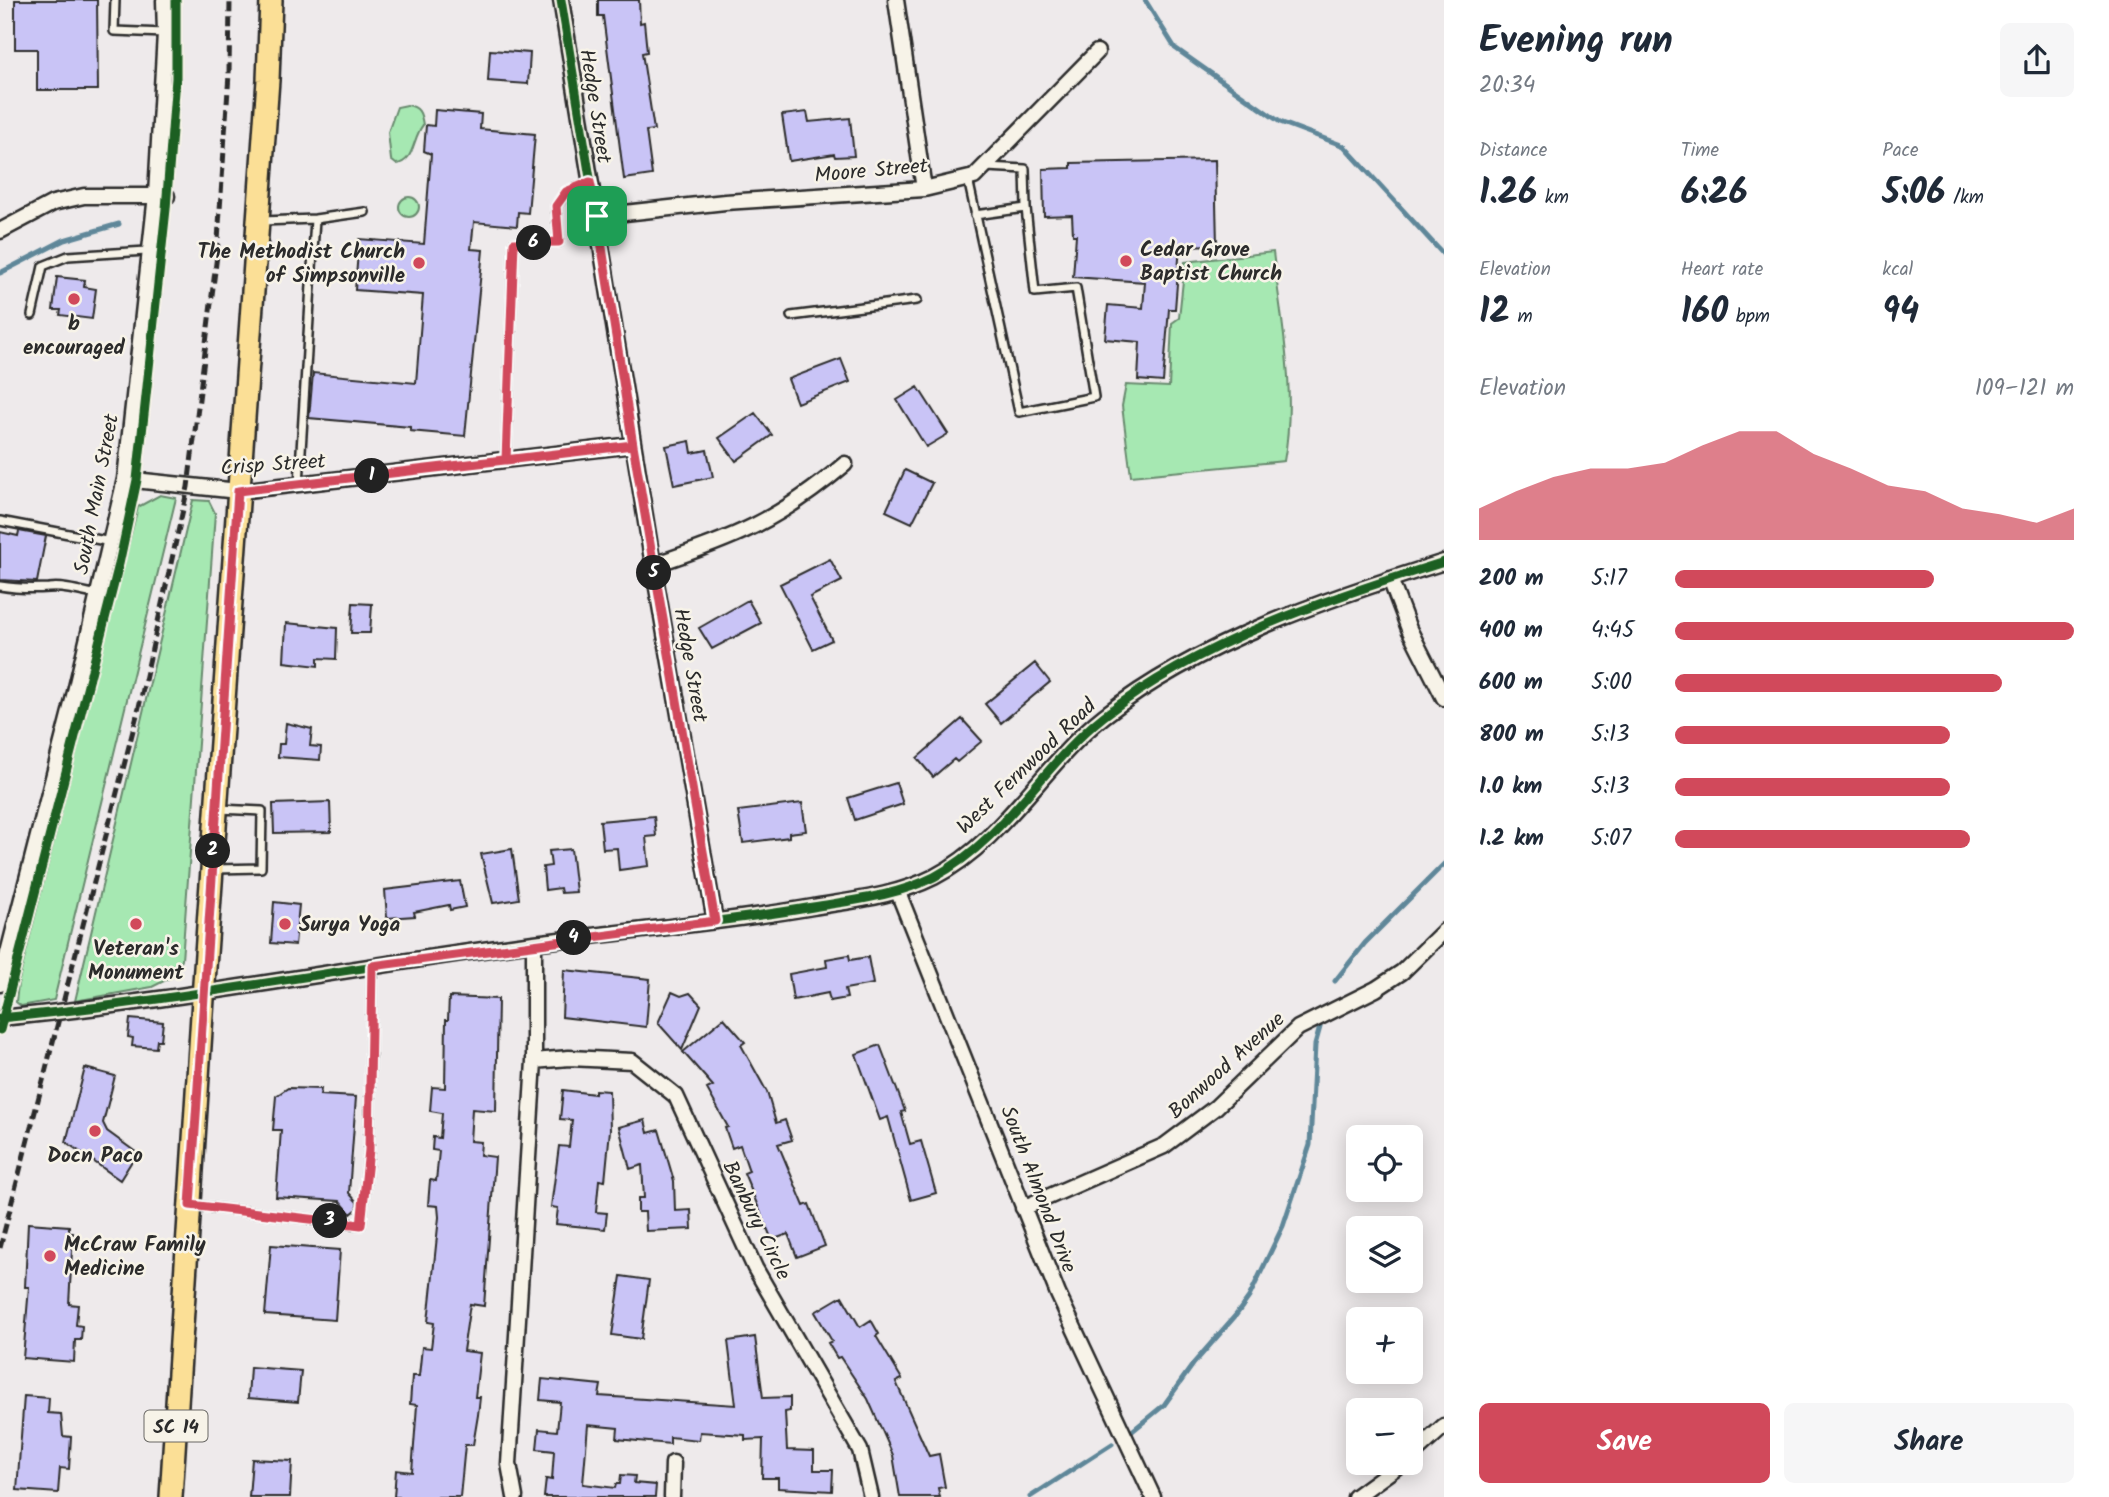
<!DOCTYPE html>
<html lang="en">
<head>
<meta charset="utf-8">
<style>
  :root { --surface:#fff; --page:#f6f6f7; --text:#1f2937; --muted:#747a83; --accent:#d1495b }
  body { margin:0; font-family:Kalam,sans-serif; background:var(--page); color:var(--text); height:100vh; display:flex; flex-direction:column; font-size:26px; white-space:nowrap }
  * { box-sizing:border-box; margin:0 }
  p { font-size:23px; color:var(--muted) }
  .icon { flex:none; width:38px; height:38px; fill:none; stroke:currentColor; stroke-width:2; stroke-linecap:round; stroke-linejoin:round }
  .map { position:relative; flex:1; overflow:hidden }
  .panel { display:flex; flex-direction:column; background:var(--surface); width:665px }
  .panel>* { flex:none }
  .tools { position:absolute; left:1346px; top:1125px; display:grid; gap:14px }
  .tools a { display:grid; place-items:center; width:77px; height:77px; border-radius:10px; background:var(--surface); box-shadow:0 4px 18px #0003; font-size:35px }
  .pin { position:absolute; display:grid; place-items:center; width:60px; height:60px; color:#fff; margin:-30px; border-radius:14px; box-shadow:0 4px 10px #0006 }
  .km { position:absolute; width:35px; height:35px; margin:-18px; border-radius:50%; background:#222; color:#fff; font-size:19px; line-height:35px; text-align:center }
  .round { display:grid; place-items:center; flex:none; width:74px; height:74px; border-radius:10px; background:var(--page) }
  .head { display:flex; align-items:center; justify-content:space-between; height:119px; padding:0 35px }
  h1 { font-size:38px; font-weight:700; line-height:52px }
  .stats { display:grid; grid-template-columns:repeat(3,1fr); gap:10px; height:119px; padding:7px 35px }
  .stats div { display:grid; align-content:center }
  .stats b { font-size:35px; font-weight:700 }
  .stats small { font-size:19px; font-weight:400 }
  .stats p { font-size:19px }
  .chart { height:196px; padding:14px 35px }
  .chart p { display:flex; justify-content:space-between }
  .chart svg { width:100%; height:126px; margin-top:7px; fill:var(--accent); opacity:.7 }
  .action { display:flex; gap:14px; margin-top:auto; padding:14px 35px }
  .action a { flex:1; height:80px; border-radius:10px; background:var(--accent); color:#fff; font-size:28px; font-weight:700; line-height:80px; text-align:center }
  .action a+a { background:var(--page); color:var(--text) }
  ul { padding:0 35px; list-style:none; font-size:23px }
  li { display:grid; grid-template-columns:112px 84px 1fr; align-items:center; height:52px }
  li i { height:18px; border-radius:9px; background:var(--accent) }
  main { display:flex; flex:1; min-height:0 }
  .map>svg:first-child { display:block }
</style>
</head>
<body>
<main>
<div class="map">
<svg width="1444" height="1497" viewBox="0 0 1444 1497">
  <rect width="100%" height="100%" fill="#eeeaeb"/>
  <filter id="ink" filterUnits="userSpaceOnUse"><feTurbulence type="fractalNoise" baseFrequency=".0143" numOctaves="2"/><feDisplacementMap in="SourceGraphic" scale="14" xChannelSelector="R" yChannelSelector="G"/><feConvolveMatrix kernelMatrix="1 2 1 2 8 2 1 2 1" color-interpolation-filters="sRGB"/></filter>
  <g filter="url(#ink)">
    <path fill="#a6e8b2" stroke="#688a6e" stroke-width="2" d="M 407,105 C 419,107 421,112 423,125 C 412,138 415,162 396,164 L 391,160 L 388,132 L 397,107 Z
      M399 207a10 10 0 1 1 20 0a10 10 0 1 1-20 0Z
      M 1273,252 C 1281,321 1297,392 1284,461 L 1131,476 L 1122,406 L 1126,385 L 1169,387 L 1172,323 L 1179,318 L 1185,262 Z
      M 160,495 L 176,498 L 54,1000 L 21,1006 L 16,1002 L 18,984 L 138,507 Z
      M 193,500 L 209,501 L 215,513 L 182,960 L 174,976 L 152,987 L 75,1001 Z"/>
    <g fill="none" stroke-linecap="round" stroke-linejoin="round">
      <path stroke="#5f8799" stroke-width="5" d="M 1145,0 L 1175,48 L 1280,122 L 1344,146 L 1444,255
        M 0,273 L 64,240 L 119,224
        M 1335,981 L 1365,943 L 1444,864
        M 1131,1432 L 1164,1405 L 1194,1363 L 1236,1315 L 1249,1297 L 1283,1226 L 1310,1145 L 1315,1045 L 1320,1027
        M 1030,1497 L 1112,1444"/>
    </g>
    <path fill="#c9c4f6" stroke="#2b2b2b" stroke-width="2" d="M 15,0 L 97,0 L 98,90 L 37,90 L 37,49 L 15,49 Z
      M 598,0 L 639,0 L 640,23 L 644,22 L 647,52 L 642,53 L 654,130 L 646,131 L 652,175 L 624,179 L 603,16 L 598,16 Z
      M 490,50 L 530,53 L 528,84 L 488,81 Z
      M 435,110 L 481,114 L 480,129 L 535,134 L 528,213 L 518,212 L 517,226 L 474,222 L 471,249 L 483,250 L 465,436 L 410,431 L 410,427 L 309,418 L 313,373 L 416,383 L 423,295 L 355,290 L 359,239 L 424,244 L 431,154 L 424,151 L 426,125 L 434,126 Z
      M 807,112 L 809,122 L 850,118 L 854,156 L 835,157 L 834,154 L 789,161 L 782,115 Z
      M 1215,160 L 1217,245 L 1180,246 L 1175,309 L 1169,309 L 1163,382 L 1138,380 L 1140,342 L 1105,339 L 1108,305 L 1143,308 L 1145,282 L 1073,277 L 1076,235 L 1073,235 L 1072,215 L 1044,216 L 1043,169 L 1071,168 L 1071,163 Z
      M 57,277 L 85,280 L 84,287 L 96,289 L 92,319 L 60,315 L 61,310 L 53,310 Z
      M 841,359 L 850,382 L 797,403 L 788,379 Z
      M 918,387 L 948,434 L 926,447 L 897,400 Z
      M 755,413 L 772,435 L 736,461 L 719,438 Z
      M 690,441 L 692,453 L 707,450 L 713,477 L 674,485 L 666,446 Z
      M 905,470 L 932,483 L 912,523 L 886,511 Z
      M 19,531 L 46,536 L 37,582 L 0,580 L 0,532 L 18,536 Z
      M 830,559 L 842,581 L 810,597 L 832,640 L 813,649 L 780,584 Z
      M 748,600 L 761,623 L 712,649 L 699,628 Z
      M 353,603 L 372,604 L 370,633 L 351,633 Z
      M 286,623 L 337,628 L 336,659 L 318,658 L 318,666 L 284,662 Z
      M 1035,663 L 1050,682 L 1001,723 L 985,704 Z
      M 962,719 L 982,741 L 957,762 L 954,759 L 933,777 L 917,758 Z
      M 286,723 L 312,729 L 310,746 L 321,747 L 320,760 L 278,757 L 279,744 L 284,744 Z
      M 896,783 L 903,804 L 855,820 L 848,798 Z
      M 330,802 L 331,832 L 274,833 L 273,804 Z
      M 802,803 L 806,831 L 789,833 L 789,837 L 743,843 L 738,811 Z
      M 654,816 L 656,836 L 646,837 L 649,866 L 619,870 L 617,848 L 603,849 L 600,821 Z
      M 512,849 L 519,899 L 493,903 L 481,854 Z
      M 571,849 L 576,892 L 561,893 L 560,888 L 545,890 L 543,867 L 551,866 L 549,851 Z
      M 460,881 L 465,907 L 450,910 L 449,905 L 414,912 L 415,916 L 387,918 L 385,890 Z
      M 274,902 L 299,905 L 295,945 L 271,943 Z
      M 849,955 L 850,960 L 868,957 L 873,984 L 845,989 L 847,998 L 830,1001 L 828,993 L 793,1000 L 789,974 L 827,967 L 826,959 Z
      M 564,970 L 650,979 L 646,1027 L 562,1017 Z
      M 672,992 L 681,996 L 690,993 L 701,1005 L 682,1050 L 658,1023 Z
      M 449,997 L 498,999 L 496,1111 L 472,1109 L 470,1141 L 481,1142 L 480,1155 L 495,1157 L 484,1306 L 470,1304 L 463,1351 L 480,1353 L 475,1397 L 480,1397 L 478,1415 L 473,1445 L 465,1445 L 460,1497 L 394,1497 L 396,1470 L 412,1472 L 417,1405 L 410,1404 L 412,1376 L 419,1376 L 422,1347 L 431,1348 L 434,1323 L 428,1322 L 439,1217 L 438,1206 L 428,1205 L 430,1180 L 436,1181 L 439,1151 L 432,1150 L 433,1137 L 440,1138 L 442,1113 L 430,1111 L 432,1087 L 445,1088 L 446,1020 L 448,1020 Z
      M 724,1018 L 745,1042 L 741,1045 L 767,1092 L 776,1123 L 785,1120 L 792,1140 L 778,1144 L 804,1206 L 809,1204 L 825,1246 L 797,1257 L 788,1234 L 772,1240 L 744,1173 L 749,1171 L 740,1145 L 732,1148 L 725,1128 L 728,1127 L 707,1089 L 713,1086 L 683,1052 Z
      M 130,1019 L 163,1022 L 161,1040 L 157,1040 L 156,1048 L 132,1046 L 133,1038 L 128,1037 Z
      M 880,1045 L 905,1111 L 901,1112 L 910,1144 L 921,1141 L 936,1193 L 911,1200 L 888,1117 L 880,1120 L 856,1054 Z
      M 85,1068 L 115,1076 L 103,1123 L 107,1131 L 137,1153 L 120,1180 L 66,1142 Z
      M 288,1088 L 321,1089 L 320,1095 L 356,1097 L 349,1193 L 357,1202 L 357,1209 L 351,1214 L 340,1201 L 276,1197 L 281,1130 L 273,1130 L 276,1096 Z
      M 563,1090 L 595,1094 L 595,1090 L 609,1091 L 610,1130 L 605,1181 L 599,1180 L 596,1212 L 607,1213 L 605,1229 L 556,1224 L 558,1208 L 551,1207 L 559,1146 L 569,1147 L 572,1120 L 560,1119 Z
      M 645,1120 L 648,1133 L 659,1130 L 674,1181 L 675,1211 L 691,1210 L 692,1229 L 646,1231 L 645,1212 L 638,1212 L 638,1198 L 644,1198 L 642,1165 L 630,1169 L 619,1127 Z
      M 28,1223 L 69,1226 L 69,1233 L 73,1233 L 69,1304 L 78,1305 L 76,1325 L 82,1326 L 81,1340 L 75,1340 L 74,1362 L 23,1358 L 29,1287 L 25,1287 Z
      M 271,1245 L 340,1250 L 335,1320 L 265,1315 Z
      M 621,1276 L 649,1280 L 641,1339 L 612,1335 Z
      M 842,1296 L 860,1327 L 871,1320 L 879,1334 L 876,1336 L 902,1379 L 896,1382 L 929,1456 L 939,1454 L 945,1487 L 938,1488 L 940,1497 L 900,1497 L 893,1455 L 868,1399 L 840,1357 L 837,1358 L 828,1343 L 832,1341 L 815,1312 Z
      M 755,1337 L 763,1398 L 790,1397 L 790,1411 L 785,1412 L 787,1450 L 814,1451 L 814,1470 L 833,1470 L 832,1491 L 778,1488 L 778,1478 L 762,1478 L 763,1439 L 745,1440 L 745,1435 L 700,1432 L 699,1440 L 670,1437 L 670,1444 L 617,1439 L 618,1428 L 588,1425 L 583,1484 L 615,1488 L 616,1484 L 620,1484 L 621,1475 L 635,1476 L 634,1483 L 656,1485 L 655,1497 L 544,1497 L 546,1479 L 552,1480 L 554,1451 L 537,1449 L 539,1429 L 557,1431 L 560,1402 L 540,1400 L 542,1379 L 601,1385 L 599,1396 L 736,1405 L 728,1341 Z
      M 250,1367 L 301,1371 L 298,1402 L 248,1398 Z
      M 24,1396 L 49,1398 L 48,1413 L 61,1414 L 63,1436 L 71,1437 L 69,1469 L 60,1468 L 58,1493 L 17,1490 Z
      M 252,1459 L 292,1461 L 290,1497 L 249,1497 Z"/>
    <g fill="none" stroke-linecap="round" stroke-linejoin="round">
      <g stroke="#2b2b2b" stroke-width="12">
        <path id="service" d="M 115,0 L 114,31 L 165,33
          M 968,179 L 1019,412 L 1094,397 L 1076,288 L 1035,292 L 1026,208
          M 975,215 L 1026,208 L 1025,169 L 986,167
          M 262,221 L 315,219 L 365,212
          M 32,315 L 43,266 L 68,256 L 162,250
          M 791,316 L 917,300
          M 506,460 L 514,243 L 559,242 L 556,206 L 567,192 L 590,182
          M 299,484 L 315,219
          M 0,521 L 111,542
          M 0,586 C 18,589 32,589 49,588 C 65,586 83,592 98,595
          M 216,869 L 261,868 L 262,811 L 219,809
          M 191,1205 L 361,1225 L 369,1150 L 372,966"/>
      </g>
      <g stroke="#2b2b2b" stroke-width="19">
        <path id="minor" d="M 561,0 L 653,565 L 715,921
          M 896,0 L 924,189
          M 597,216 L 725,202 L 924,189 L 974,177 L 1097,52
          M 0,231 L 53,203 L 84,196 L 167,196
          M 125,479 L 238,491 L 633,445
          M 653,565 C 734,538 778,521 845,464
          M 1390,579 L 1409,629 L 1444,698
          M 898,892 L 1058,1294 L 1153,1497
          M 534,943 L 534,1061
          M 0,984 L 74,696 L 125,479 L 156,195 L 165,33 L 164,0
          M 0,1018 C 179,1001 356,966 534,943 C 627,931 721,923 813,907 C 855,900 896,896 934,877 C 1004,841 1043,764 1104,716 C 1200,641 1329,598 1444,562
          M 1023,1208 L 1164,1146 L 1216,1107 L 1298,1028 L 1376,989 L 1402,972 L 1444,931
          M 1410,1457 L 1444,1426
          M 515,1497 L 509,1464 L 534,1061 L 569,1058 L 632,1061 L 676,1096 L 755,1268 L 860,1450 L 871,1497
          M 672,1497 L 673,1463
          M 1355,1497 L 1402,1463"/>
      </g>
      <g stroke="#2b2b2b" stroke-width="26">
        <path id="primary" d="M 171,1497 L 205,968 L 268,80 L 271,0"/>
      </g>
      <use href="#service" stroke="#f7f3e8" stroke-width="7"/>
      <use href="#minor" stroke="#f7f3e8" stroke-width="14"/>
      <use href="#primary" stroke="#fbdf96" stroke-width="21"/>
      <path stroke="#2b2b2b" stroke-width="5" stroke-dasharray="10 5" stroke-linecap="butt" d="M 0,1248 L 139,707 L 188,487 L 217,255 L 229,74 L 230,0"/>
      <g stroke="#f7f3e8" stroke-width="13">
        <path id="cycleway" d="M 561,0 L 653,565 L 715,921
          M 0,1018 C 179,1001 356,966 534,943 C 627,931 721,923 813,907 C 855,900 896,896 934,877 C 1004,841 1043,764 1104,716 C 1200,641 1329,598 1444,562
          M 0,1030 L 119,564 L 137,480 L 166,209 L 176,78 L 176,0"/>
      </g>
      <use href="#cycleway" stroke="#1b5e20" stroke-width="9"/>
    </g>
  </g>
  <g fill="none" stroke-linecap="round" stroke-linejoin="round" filter="url(#ink)">
    <g stroke="#fff" stroke-width="14">
      <path id="route" d="M 597,216 L 633,445 L 238,491 L 190,1205 L 361,1225 L 369,1150 L 372,966 L 715,921 L 633,445 L 506,460 L 514,243 L 559,242 L 556,206 L 566,192 L 590,182 L 597,216"/>
    </g>
    <use href="#route" stroke="#d1495b" stroke-width="9"/>
  </g>
  <g fill="#d1495b" stroke="#f7f3e8" stroke-width="2.5">
    <circle cx="1126" cy="261" r="7"/>
    <circle cx="419" cy="263" r="7"/>
    <circle cx="74" cy="299" r="7"/>
    <circle cx="136" cy="924" r="7"/>
    <circle cx="285" cy="924" r="7"/>
    <circle cx="95" cy="1131" r="7"/>
    <circle cx="50" cy="1256" r="7"/>
  </g>
  <g text-anchor="middle" stroke-width="5" stroke-linejoin="round" paint-order="stroke">
    <rect fill="#f7f3e8" stroke="#686764" stroke-width="2" x="144.5" y="1410.5" width="63" height="31" rx="5"/>
    <g font-size="19" font-weight="bold" fill="#2b2b2b">
      <text x="176" y="1433">SC 14</text>
    </g>
    <g font-size="21" fill="#2b2b2b" stroke="#f7f3e8">
      <text transform="translate(596 106) rotate(81)" y="7">Hedge Street</text>
      <text transform="translate(871 170) rotate(-5)" y="7">Moore Street</text>
      <text transform="translate(273 464) rotate(-4)" y="7">Crisp Street</text>
      <text transform="translate(96 494) rotate(-79)" y="7">South Main Street</text>
      <text transform="translate(691 665) rotate(80)" y="7">Hedge Street</text>
      <text transform="translate(1026 766) rotate(-44)" y="7">West Fernwood Road</text>
      <text transform="translate(1226 1065) rotate(-42)" y="7">Bonwood Avenue</text>
      <text transform="translate(1039 1189) rotate(69)" y="7">South Almond Drive</text>
      <text transform="translate(757 1220) rotate(64)" y="7">Banbury Circle</text>
    </g>
    <g font-size="21" font-weight="bold" fill="#2b2b2b" stroke="#f7f3e8" text-anchor="start">
      <text x="1140" y="256">Cedar Grove<tspan x="1140" dy="24">Baptist Church</tspan></text>
      <text x="405" y="258" text-anchor="end">The Methodist Church<tspan x="405" dy="24">of Simpsonville</tspan></text>
      <text x="74" y="330" text-anchor="middle">b<tspan x="74" dy="24">encouraged</tspan></text>
      <text x="299" y="931">Surya Yoga</text>
      <text x="136" y="955" text-anchor="middle">Veteran's<tspan x="136" dy="24">Monument</tspan></text>
      <text x="95" y="1162" text-anchor="middle">Docn Paco</text>
      <text x="64" y="1251">McCraw Family<tspan x="64" dy="24">Medicine</tspan></text>
    </g>
  </g>
</svg>
<div class="tools">
<a><svg class="icon" aria-label="locate" viewBox="0 0 24 24"><circle cx="12" cy="12" r="6"/><path d="M12 2v4M12 18v4M2 12h4M18 12h4"/></svg></a>
<a><svg class="icon" aria-label="layers" viewBox="0 0 24 24"><path d="M12 4l9 5-9 5-9-5zM3 14l9 5 9-5"/></svg></a>
<a>+</a>
<a>−</a>
</div>
<div class="pin" style="left:597px;top:216px;background:#1e9e55"><svg class="icon" aria-label="arrive" viewBox="0 0 24 24"><path d="M6 21V4h12l-3 4 3 4H6"/></svg></div>
<b class="km" style="left:372px;top:476px">1</b>
<b class="km" style="left:213px;top:851px">2</b>
<b class="km" style="left:330px;top:1221px">3</b>
<b class="km" style="left:574px;top:938px">4</b>
<b class="km" style="left:654px;top:573px">5</b>
<b class="km" style="left:534px;top:243px">6</b>
</div>
<section class="panel">
<div class="head"><div><h1>Evening run</h1><p>20:34</p></div><a class="round"><svg class="icon" aria-label="share" viewBox="0 0 24 24"><path d="M12 15V3M7 8l5-5 5 5M5 13v7h14v-7"/></svg></a></div>
<div class="stats">
<div><p>Distance</p><b>1.26<small> km</small></b></div>
<div><p>Time</p><b>6:26</b></div>
<div><p>Pace</p><b>5:06<small> /km</small></b></div>
</div>
<div class="stats">
<div><p>Elevation</p><b>12<small> m</small></b></div>
<div><p>Heart rate</p><b>160<small> bpm</small></b></div>
<div><p>kcal</p><b>94</b></div>
</div>
<div class="chart"><p><span>Elevation</span>109–121 m</p>
<svg viewBox="0 0 160 44" preserveAspectRatio="none"><path d="M0 44V33L10 27L20 22L30 19L40 19L50 17L60 11L70 6L80 6L90 14L100 19L110 25L120 27L130 33L140 35L150 38L160 33V44z"/></svg>
</div>
<ul>
<li><b>200 m</b>5:17<i style="width:65%"></i></li>
<li><b>400 m</b>4:45<i style="width:100%"></i></li>
<li><b>600 m</b>5:00<i style="width:82%"></i></li>
<li><b>800 m</b>5:13<i style="width:69%"></i></li>
<li><b>1.0 km</b>5:13<i style="width:69%"></i></li>
<li><b>1.2 km</b>5:07<i style="width:74%"></i></li>
</ul>
<div class="action"><a>Save</a><a>Share</a></div>
</section>
</main>
</body>
</html>
